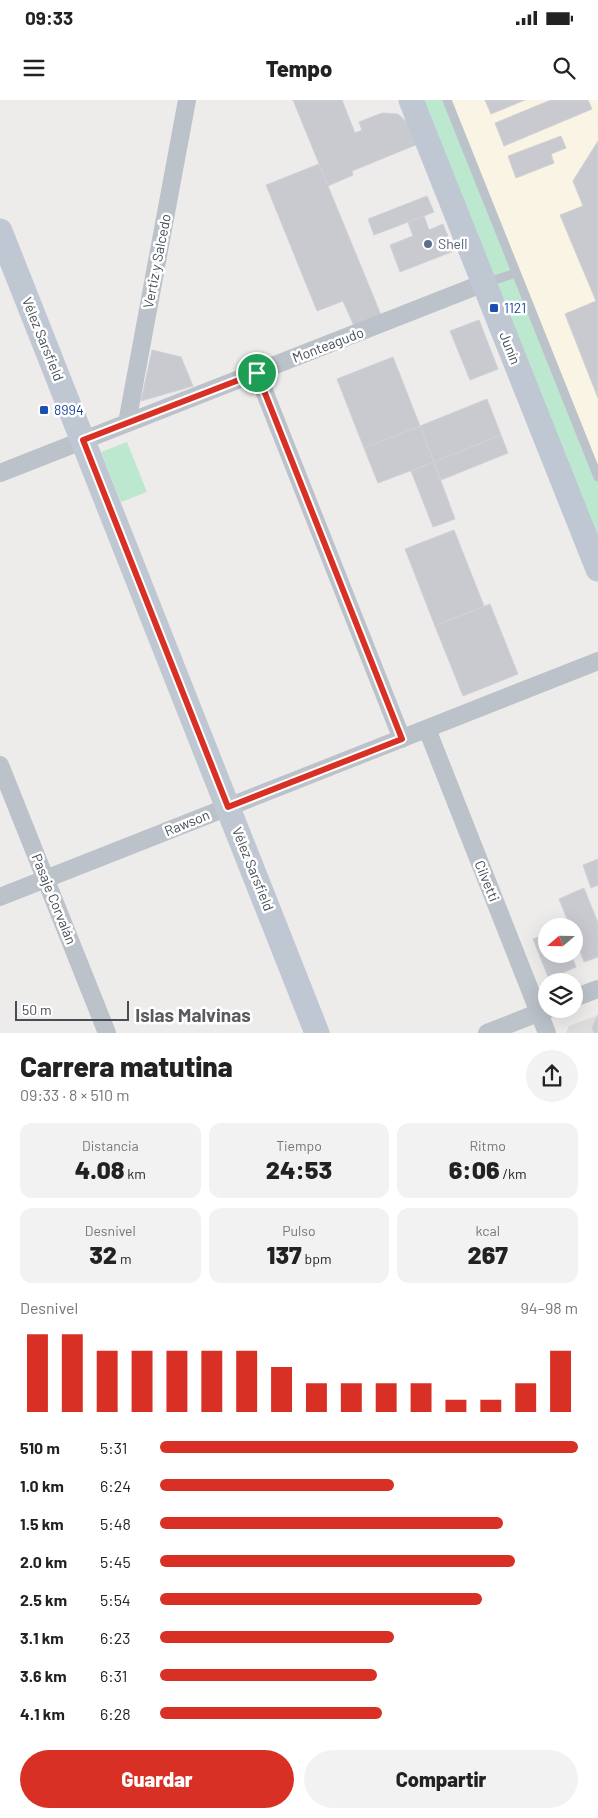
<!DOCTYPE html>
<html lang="es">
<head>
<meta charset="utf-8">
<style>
  :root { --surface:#fff; --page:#f2f2f2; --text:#222; --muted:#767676; --accent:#d93025 }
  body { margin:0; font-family:Barlow,sans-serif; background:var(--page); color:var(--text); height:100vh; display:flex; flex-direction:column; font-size:19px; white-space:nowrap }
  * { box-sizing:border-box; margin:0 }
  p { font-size:16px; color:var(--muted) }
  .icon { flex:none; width:28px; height:28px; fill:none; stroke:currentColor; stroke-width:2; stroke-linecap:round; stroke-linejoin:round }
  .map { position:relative; height:933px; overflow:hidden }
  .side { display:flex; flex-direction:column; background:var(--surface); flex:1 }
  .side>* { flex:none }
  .needle { width:32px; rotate:250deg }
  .controls { position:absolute; left:538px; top:818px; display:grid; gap:10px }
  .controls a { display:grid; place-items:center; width:45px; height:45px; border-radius:50%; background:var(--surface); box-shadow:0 5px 20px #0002; font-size:25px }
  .scale { position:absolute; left:15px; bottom:12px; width:114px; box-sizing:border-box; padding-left:5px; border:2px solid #464d56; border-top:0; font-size:14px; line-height:18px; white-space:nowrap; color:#464d56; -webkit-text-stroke:4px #fff; paint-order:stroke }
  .pin { position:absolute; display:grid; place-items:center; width:42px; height:42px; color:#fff; margin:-21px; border:2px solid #fff; border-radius:50%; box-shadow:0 1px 5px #0007 }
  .round { display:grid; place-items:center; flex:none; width:52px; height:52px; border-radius:26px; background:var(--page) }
  .overview { display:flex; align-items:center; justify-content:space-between; height:85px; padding:0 20px }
  h1 { font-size:28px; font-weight:800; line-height:38px }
  .stats { display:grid; grid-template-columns:repeat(3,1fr); gap:8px; height:85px; padding:5px 20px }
  .stats div { display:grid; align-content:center; border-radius:12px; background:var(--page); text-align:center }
  .stats b { font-size:25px; font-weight:800 }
  .stats small { font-size:14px; font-weight:400 }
  .stats p { font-size:14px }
  .chart { height:140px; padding:10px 20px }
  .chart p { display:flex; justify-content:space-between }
  .chart svg { width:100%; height:90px; margin-top:5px; stroke:var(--accent); stroke-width:6 }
  .button { display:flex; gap:10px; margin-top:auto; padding:10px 20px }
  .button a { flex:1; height:58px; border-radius:30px; background:var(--accent); color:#fff; font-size:20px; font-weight:800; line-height:58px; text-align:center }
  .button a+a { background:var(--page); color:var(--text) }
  ul { padding:0 20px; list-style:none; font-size:16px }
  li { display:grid; grid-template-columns:80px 60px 1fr; align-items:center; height:38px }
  li i { height:12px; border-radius:6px; background:var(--accent) }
  .status { display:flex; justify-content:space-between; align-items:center; height:35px; padding:0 25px; background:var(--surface); direction:ltr }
  .status svg { height:14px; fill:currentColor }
  header { display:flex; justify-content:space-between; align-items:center; height:65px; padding:0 20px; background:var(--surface); font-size:22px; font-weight:800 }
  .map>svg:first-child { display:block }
</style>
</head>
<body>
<div class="status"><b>09:33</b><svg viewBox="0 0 49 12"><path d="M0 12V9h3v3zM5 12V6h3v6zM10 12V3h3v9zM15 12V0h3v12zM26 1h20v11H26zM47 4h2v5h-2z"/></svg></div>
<header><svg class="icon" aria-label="menu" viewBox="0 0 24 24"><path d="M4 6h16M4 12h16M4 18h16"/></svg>Tempo<svg class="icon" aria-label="search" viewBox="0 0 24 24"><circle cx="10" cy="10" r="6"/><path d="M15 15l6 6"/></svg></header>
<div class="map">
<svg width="598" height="933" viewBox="0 0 598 933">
  <rect width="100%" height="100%" fill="#eeebeb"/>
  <path fill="#f9f4e4" d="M 447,0 L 598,0 L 598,377 Z"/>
  <path fill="#dfdcdc" d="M 598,915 L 598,933 L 566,933 L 569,926 Z"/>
  <path fill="#bce8d0" d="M 411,0 L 447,0 L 598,377 L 598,469 Z
    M 127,342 L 147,392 L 121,402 L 101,352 Z"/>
  <path fill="#c9cad0" stroke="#d0d1d6" d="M 293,0 L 342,0 L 355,33 L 362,30 L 359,22 L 382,13 L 398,14 L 409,24 L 418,44 L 352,71 L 353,75 L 328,86 Z
    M 485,0 L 525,0 L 491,14 Z
    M 551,0 L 588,0 L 592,9 L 504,46 L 495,23 Z
    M 561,36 L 566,48 L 551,54 L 554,63 L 516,78 L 508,56 Z
    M 598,41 L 598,298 L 565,214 L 596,201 L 560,115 L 583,106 L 573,81 Z
    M 319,64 L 381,215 L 354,226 L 343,201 L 317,211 L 266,85 Z
    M 427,96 L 434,112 L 374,135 L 368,119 Z
    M 424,116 L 429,130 L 443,124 L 454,151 L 400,172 L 390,145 L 413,136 L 408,122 Z
    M 479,220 L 498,269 L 470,280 L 450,231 Z
    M 152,250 L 181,257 L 193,286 L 141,301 Z
    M 393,257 L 420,326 L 364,348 L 337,279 Z
    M 487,299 L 501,335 L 434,362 L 420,326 Z
    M 420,326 L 434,362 L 378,383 L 364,348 Z
    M 501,335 L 508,353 L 441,380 L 434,362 Z
    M 434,362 L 455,419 L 433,427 L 411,371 Z
    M 454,430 L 484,506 L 435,526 L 405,449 Z
    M 490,504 L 518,574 L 463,596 L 435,526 Z
    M 598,759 L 598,785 L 591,788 L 583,765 Z
    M 584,788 L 598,823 L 598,857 L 584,862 L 578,845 L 574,847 L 574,826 L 570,826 L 559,799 Z
    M 546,834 L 546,854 L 571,854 L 576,867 L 549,879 L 533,839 Z
    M 598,915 L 598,933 L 594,933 L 592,927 Z"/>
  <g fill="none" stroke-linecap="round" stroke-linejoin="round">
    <path stroke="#bbc2c9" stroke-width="9" d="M 447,0 L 598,377
      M 485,183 L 516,173"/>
    <path stroke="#bbc2c9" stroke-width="18" d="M 257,273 L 402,639
      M 127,323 L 187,0
      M 0,373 L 484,183
      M 427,629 L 547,933
      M 0,665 L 107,933
      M 0,797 L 598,561
      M 574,898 L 598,889
      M 487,933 L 548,909"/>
    <path stroke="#bfc7d3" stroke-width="25" d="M 411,0 L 598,469
      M 0,131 L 317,933"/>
  </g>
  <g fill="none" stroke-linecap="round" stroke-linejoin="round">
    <g stroke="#fff" stroke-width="10">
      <path id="route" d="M 257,273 L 402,639 L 228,707 L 83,340 Z"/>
    </g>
    <use href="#route" stroke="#d93025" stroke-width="6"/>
  </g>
  <circle fill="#5c6f8a" stroke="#fff" stroke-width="2" cx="428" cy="144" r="5"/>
  <g fill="#1a4fb4" stroke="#fff" stroke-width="2">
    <rect x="489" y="203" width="10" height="10" rx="2.5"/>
    <rect x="39" y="305" width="10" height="10" rx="2.5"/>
  </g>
  <g text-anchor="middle" stroke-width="5" stroke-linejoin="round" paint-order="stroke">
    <g font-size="14" fill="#4e5e75" stroke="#fff" text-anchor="start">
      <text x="438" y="149">Shell</text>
    </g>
    <g font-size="14" fill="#464d56" stroke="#fff">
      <text transform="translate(157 161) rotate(-79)" y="5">Vertiz y Salcedo</text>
      <text transform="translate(43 239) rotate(68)" y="5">Vélez Sarsfield</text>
      <text transform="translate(328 245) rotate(-21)" y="5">Monteagudo</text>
      <text transform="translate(510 248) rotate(68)" y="5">Junín</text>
      <text transform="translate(187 723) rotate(-22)" y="5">Rawson</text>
      <text transform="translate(253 769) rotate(68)" y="5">Vélez Sarsfield</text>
      <text transform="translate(487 781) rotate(68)" y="5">Cilvetti</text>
      <text transform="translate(54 799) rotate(68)" y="5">Pasaje Corvalán</text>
    </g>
    <g font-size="14" fill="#164399" stroke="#fff" text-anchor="start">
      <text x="504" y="213">1121</text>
      <text x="54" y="315">8994</text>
    </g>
    <g font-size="19" font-weight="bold" fill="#595b5f" stroke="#fff">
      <text x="193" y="922">Islas Malvinas</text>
    </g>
  </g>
</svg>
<div class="controls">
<a><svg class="needle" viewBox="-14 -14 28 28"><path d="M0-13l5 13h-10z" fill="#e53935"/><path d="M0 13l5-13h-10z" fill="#767676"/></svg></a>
<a><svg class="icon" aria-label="layers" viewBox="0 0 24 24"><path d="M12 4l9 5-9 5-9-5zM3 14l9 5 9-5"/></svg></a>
</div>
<div class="scale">50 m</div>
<div class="pin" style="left:257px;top:273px;background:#1e9e55"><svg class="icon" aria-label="arrive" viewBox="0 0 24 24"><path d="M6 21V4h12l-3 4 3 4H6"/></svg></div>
</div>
<section class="side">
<div class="overview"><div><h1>Carrera matutina</h1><p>09:33 · 8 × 510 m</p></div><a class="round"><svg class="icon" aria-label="share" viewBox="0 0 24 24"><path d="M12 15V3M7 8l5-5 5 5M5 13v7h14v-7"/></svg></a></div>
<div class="stats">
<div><p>Distancia</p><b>4.08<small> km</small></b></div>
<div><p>Tiempo</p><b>24:53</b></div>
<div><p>Ritmo</p><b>6:06<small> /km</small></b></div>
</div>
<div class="stats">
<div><p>Desnivel</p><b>32<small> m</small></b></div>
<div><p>Pulso</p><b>137<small> bpm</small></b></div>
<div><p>kcal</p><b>267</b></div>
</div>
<div class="chart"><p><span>Desnivel</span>94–98 m</p>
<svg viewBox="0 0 160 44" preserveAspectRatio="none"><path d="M5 44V6M15 44V6M25 44V14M35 44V14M45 44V14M55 44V14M65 44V14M75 44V22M85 44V30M95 44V30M105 44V30M115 44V30M125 44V38M135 44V38M145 44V30M155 44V14"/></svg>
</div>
<ul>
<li><b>510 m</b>5:31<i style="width:100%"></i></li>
<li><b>1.0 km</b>6:24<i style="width:56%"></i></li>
<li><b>1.5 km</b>5:48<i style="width:82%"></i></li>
<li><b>2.0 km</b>5:45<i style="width:85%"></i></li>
<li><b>2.5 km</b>5:54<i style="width:77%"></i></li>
<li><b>3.1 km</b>6:23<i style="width:56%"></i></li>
<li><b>3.6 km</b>6:31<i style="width:52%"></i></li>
<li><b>4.1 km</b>6:28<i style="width:53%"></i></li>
</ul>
<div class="button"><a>Guardar</a><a>Compartir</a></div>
</section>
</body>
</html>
